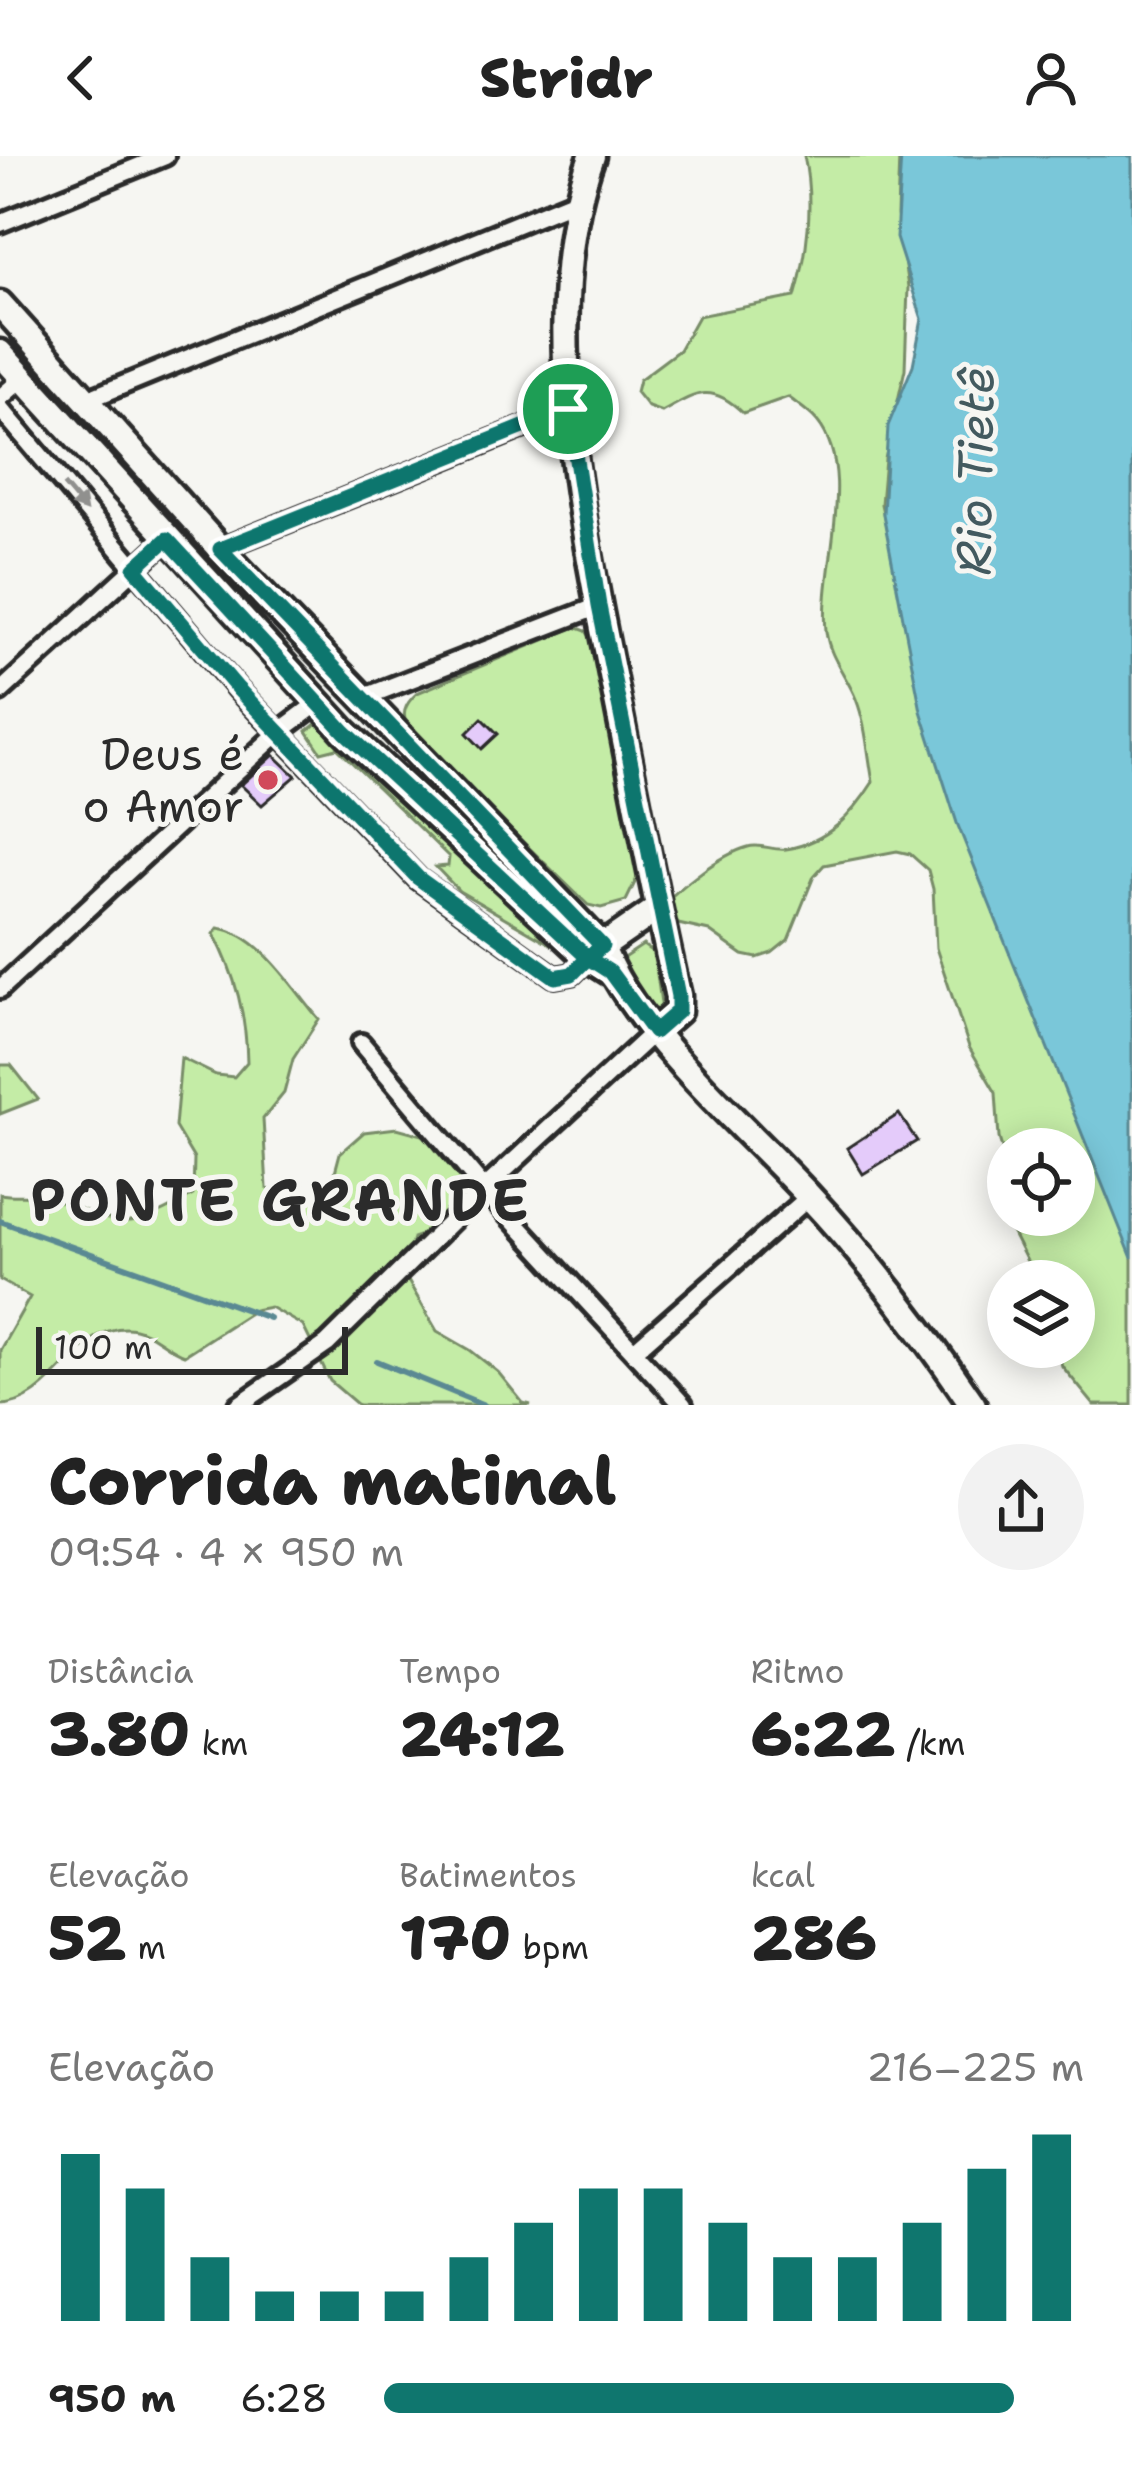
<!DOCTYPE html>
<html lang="pt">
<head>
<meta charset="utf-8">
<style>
  :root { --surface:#fff; --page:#f2f2f2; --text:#222; --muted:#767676; --accent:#0f766e }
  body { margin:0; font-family:"Shantell Sans",sans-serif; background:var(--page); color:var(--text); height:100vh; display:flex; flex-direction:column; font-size:45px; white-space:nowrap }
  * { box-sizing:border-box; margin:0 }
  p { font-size:39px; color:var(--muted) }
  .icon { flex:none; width:66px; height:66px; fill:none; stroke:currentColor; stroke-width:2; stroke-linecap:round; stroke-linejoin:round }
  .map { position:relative; height:1249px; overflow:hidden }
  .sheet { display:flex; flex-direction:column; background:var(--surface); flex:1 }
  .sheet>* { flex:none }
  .buttons { position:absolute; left:987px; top:972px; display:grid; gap:24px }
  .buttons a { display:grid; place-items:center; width:108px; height:108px; border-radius:50%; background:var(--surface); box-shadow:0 6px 30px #0003; font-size:60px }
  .scale { position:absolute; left:36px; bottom:30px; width:312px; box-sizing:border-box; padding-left:12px; border:6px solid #2b2b2b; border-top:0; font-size:33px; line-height:42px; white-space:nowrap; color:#2b2b2b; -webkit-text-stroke:9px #f6f6f2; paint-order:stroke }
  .pin { position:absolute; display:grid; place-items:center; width:102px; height:102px; color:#fff; margin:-51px; border:6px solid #fff; border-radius:50%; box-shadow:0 3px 12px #0007 }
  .round { display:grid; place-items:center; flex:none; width:126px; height:126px; border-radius:63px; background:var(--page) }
  .overview { display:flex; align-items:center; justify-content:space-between; height:204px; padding:0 48px }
  h1 { font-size:66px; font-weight:800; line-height:90px }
  .stats { display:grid; grid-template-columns:repeat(3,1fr); gap:18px; height:204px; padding:12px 48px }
  .stats div { display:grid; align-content:center }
  .stats b { font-size:60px; font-weight:800 }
  .stats small { font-size:33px; font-weight:400 }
  .stats p { font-size:33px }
  .chart { height:336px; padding:24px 48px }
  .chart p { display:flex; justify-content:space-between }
  .chart svg { width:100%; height:216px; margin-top:12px; stroke:var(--accent); stroke-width:6 }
  ul { padding:0 48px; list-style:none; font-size:39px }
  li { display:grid; grid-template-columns:192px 144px 1fr; align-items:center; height:90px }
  li i { height:30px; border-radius:15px; background:var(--accent) }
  header { display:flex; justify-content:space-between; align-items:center; height:156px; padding:0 48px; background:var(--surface); font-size:54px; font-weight:800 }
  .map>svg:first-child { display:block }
</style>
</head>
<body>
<header><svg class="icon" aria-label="back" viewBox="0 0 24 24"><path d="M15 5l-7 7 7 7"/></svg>Stridr<svg class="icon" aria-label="person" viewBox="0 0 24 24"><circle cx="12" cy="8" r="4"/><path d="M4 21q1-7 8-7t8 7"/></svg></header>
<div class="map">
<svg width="1132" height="1249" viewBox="0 0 1132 1249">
  <rect width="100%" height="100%" fill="#f6f6f2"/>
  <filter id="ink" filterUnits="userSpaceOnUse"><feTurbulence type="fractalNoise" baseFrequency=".00833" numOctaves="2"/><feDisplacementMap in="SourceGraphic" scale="24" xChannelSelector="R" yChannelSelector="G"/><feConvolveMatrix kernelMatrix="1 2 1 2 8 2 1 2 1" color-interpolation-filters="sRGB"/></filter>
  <g filter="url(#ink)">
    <path fill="#c4eca6" stroke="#788c68" stroke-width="3" d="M 804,0 L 899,0 L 897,59 L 908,131 L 905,213 L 885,303 L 881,348 L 914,498 L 1132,1068 L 1132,1249 L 1094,1249 L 1062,1210 L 1056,1191 L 1074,1191 L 1074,1125 L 1037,1125 L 1009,1070 L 1010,1059 L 1074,1059 L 1074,993 L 1008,993 L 1008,1013 L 999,982 L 996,937 L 969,891 L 936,792 L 933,733 L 928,714 L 910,698 L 897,695 L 824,709 L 814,720 L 788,784 L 772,797 L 757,802 L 743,799 L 709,775 L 665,765 L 654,756 C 678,734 716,700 748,691 C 760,687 774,695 786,693 C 828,686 852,659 873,626 C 868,599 866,568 856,543 C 847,520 829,501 826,475 C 820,412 859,316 817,265 C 810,256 797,248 788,241 L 743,257 C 711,226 696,237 662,256 L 648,251 L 636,236 L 639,224 L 679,194 L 698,160 L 795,141 C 808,97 814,45 804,0 Z
      M 575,471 L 586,475 L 595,487 L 639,718 L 626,745 L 601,752 L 588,749 L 410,576 C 400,559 404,549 417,537 Z
      M 317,567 L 557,792 L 459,735 L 436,711 L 448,710 L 449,701 L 337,592 L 321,596 L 307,575 Z
      M 218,772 C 260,777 293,833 319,863 L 293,903 L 284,937 L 263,963 L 267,1032 L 299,1049 L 331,1031 L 340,997 L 364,976 L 397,972 L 430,981 L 490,1045 L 445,1071 L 413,1082 L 404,1118 L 437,1175 L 470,1194 L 498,1216 L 523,1247 L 531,1249 L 358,1249 L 330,1225 L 303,1170 L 270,1151 L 254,1154 L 184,1199 C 167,1194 152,1176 135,1173 C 77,1162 55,1249 0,1249 L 0,1194 L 30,1141 L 0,1124 L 0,1038 C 16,1041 33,1037 48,1042 C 123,1064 116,1084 193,1039 L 194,1003 L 175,971 L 181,902 L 216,919 L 234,921 L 247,906 C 246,859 236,820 214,778 Z
      M 643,789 L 654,797 L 662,854 L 659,857 L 618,813 L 622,803 Z
      M 0,909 L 11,909 L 38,943 L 0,958 Z"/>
    <path fill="#7ac7d9" stroke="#5a8993" stroke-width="3" d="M 901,0 L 1132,0 L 1132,1102 L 957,667 L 921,555 L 883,358 L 888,270 L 913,209 L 922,163 L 896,82 Z"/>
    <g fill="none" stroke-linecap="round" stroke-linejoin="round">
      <path stroke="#5a8993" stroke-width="6" d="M 0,1065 L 269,1162
        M 377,1205 L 484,1249"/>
    </g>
    <path fill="#e4cbfa" stroke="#2b2b2b" stroke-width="3" d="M 482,562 L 498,578 L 482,593 L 467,577 Z
      M 274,599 L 296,620 L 262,649 L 241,629 Z
      M 899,958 L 917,985 L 863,1018 L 847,992 Z"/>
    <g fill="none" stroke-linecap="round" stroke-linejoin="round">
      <g stroke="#2b2b2b" stroke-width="26">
        <path id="street" d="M 0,67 L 165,0
          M 0,242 L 23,222
          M 84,245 L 576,44
          M 0,252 L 238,534 L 418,723 L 555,821 L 572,818 L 588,802
          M 220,393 L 569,253
          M 0,536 L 167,383
          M 362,542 L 599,450
          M 0,833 L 279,576 L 319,546
          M 361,887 L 484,1033 L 683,1249
          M 634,1195 L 809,1041
          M 239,1249 L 327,1188 L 484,1033 L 654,876"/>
      </g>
      <g stroke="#2b2b2b" stroke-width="33">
        <path id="secondary" d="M 592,0 C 534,157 584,373 615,534 C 635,636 654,738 678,840 L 678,855 L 654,876
          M 0,148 L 220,393 L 602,790 C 628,870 747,973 807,1038 C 868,1103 923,1175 973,1249
          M 0,197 L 345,576 L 588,802 L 610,816
          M 589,800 L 657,753"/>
      </g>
      <use href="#street" stroke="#f6f6f2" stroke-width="16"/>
      <use href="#secondary" stroke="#f6f6f2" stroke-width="24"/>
    </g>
    <defs><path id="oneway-solid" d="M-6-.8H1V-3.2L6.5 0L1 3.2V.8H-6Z" transform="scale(3)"/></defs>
    <use fill="#90908e" href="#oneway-solid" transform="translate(75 342) rotate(50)"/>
  </g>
  <g fill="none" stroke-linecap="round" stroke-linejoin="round" filter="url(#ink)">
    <g stroke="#fff" stroke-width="24">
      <path id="route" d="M 568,253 L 220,393 L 602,790 L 588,802 L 345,576 L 167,383 L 135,412 L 238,533 L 418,722 L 555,821 L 572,818 L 588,802 L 610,816 L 654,876 L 678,855 L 678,840 L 599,450 L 568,253"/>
    </g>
    <use href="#route" stroke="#0f766e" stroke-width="15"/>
  </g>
  <circle fill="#d1495b" stroke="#f6f6f2" stroke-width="4.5" cx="268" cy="624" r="12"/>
  <g text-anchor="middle" stroke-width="10" stroke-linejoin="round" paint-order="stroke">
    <g font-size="45" fill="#2b2b2b" stroke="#f6f6f2" text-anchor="end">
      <text x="244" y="614">Deus é<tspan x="244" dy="52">o Amor</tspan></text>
    </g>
    <g font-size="48" font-style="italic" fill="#435a5f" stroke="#f6f6f2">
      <text transform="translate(975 315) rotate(-89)" y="17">Rio Tietê</text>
    </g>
    <g font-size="57" font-weight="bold" letter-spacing="3" fill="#2b2b2b" stroke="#f6f6f2">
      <text x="281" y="1064">PONTE GRANDE</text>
    </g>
  </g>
</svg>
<div class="buttons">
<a><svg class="icon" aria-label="locate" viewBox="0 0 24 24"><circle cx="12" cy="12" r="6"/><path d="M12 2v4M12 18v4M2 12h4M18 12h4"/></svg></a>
<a><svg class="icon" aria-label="layers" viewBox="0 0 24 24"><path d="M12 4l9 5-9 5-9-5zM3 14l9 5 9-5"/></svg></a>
</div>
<div class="scale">100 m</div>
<div class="pin" style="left:568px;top:253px;background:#1e9e55"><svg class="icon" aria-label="arrive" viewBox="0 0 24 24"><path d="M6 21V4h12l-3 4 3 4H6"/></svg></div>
</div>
<section class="sheet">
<div class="overview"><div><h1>Corrida matinal</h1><p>09:54 · 4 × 950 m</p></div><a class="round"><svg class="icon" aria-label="share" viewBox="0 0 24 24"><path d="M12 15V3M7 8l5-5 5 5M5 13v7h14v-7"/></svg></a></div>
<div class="stats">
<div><p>Distância</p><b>3.80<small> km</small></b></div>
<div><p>Tempo</p><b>24:12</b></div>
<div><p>Ritmo</p><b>6:22<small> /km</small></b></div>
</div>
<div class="stats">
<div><p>Elevação</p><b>52<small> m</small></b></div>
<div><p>Batimentos</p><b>170<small> bpm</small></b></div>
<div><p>kcal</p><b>286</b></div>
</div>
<div class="chart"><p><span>Elevação</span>216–225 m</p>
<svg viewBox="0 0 160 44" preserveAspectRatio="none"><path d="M5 44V10M15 44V17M25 44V31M35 44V38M45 44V38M55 44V38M65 44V31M75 44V24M85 44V17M95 44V17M105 44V24M115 44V31M125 44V31M135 44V24M145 44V13M155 44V6"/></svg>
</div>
<ul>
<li><b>950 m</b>6:28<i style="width:90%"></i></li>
</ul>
</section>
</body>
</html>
